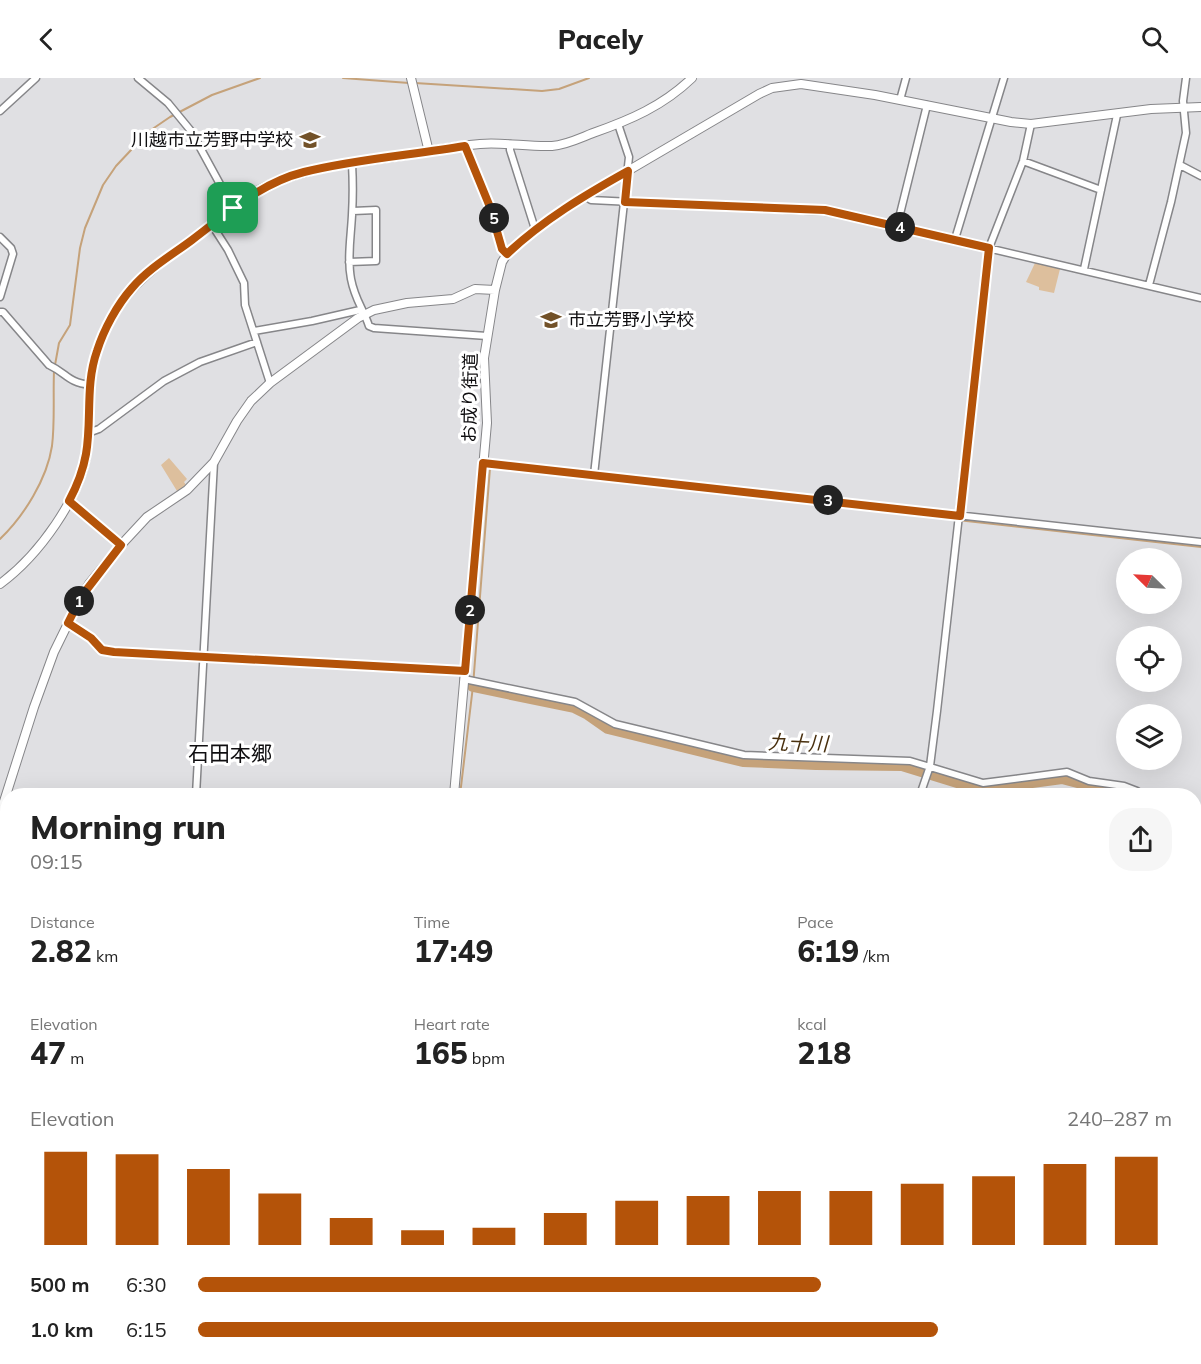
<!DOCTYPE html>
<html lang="en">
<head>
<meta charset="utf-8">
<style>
  :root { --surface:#fff; --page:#f6f6f6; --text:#222; --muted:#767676; --accent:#b45309 }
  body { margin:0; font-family:Mulish,"Noto Sans JP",sans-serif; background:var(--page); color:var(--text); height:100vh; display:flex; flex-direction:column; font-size:22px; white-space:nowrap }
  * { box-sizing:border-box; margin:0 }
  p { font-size:20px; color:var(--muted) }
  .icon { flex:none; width:33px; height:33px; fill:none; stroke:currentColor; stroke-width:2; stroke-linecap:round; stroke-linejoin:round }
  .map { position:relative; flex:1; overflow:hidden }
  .sheet { position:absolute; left:0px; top:710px; width:1202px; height:578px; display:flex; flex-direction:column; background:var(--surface); border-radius:24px 24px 0 0; box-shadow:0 6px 24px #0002 }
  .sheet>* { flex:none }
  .needle { width:39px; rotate:294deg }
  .fabs { position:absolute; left:1116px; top:470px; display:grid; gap:12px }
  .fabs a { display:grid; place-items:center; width:66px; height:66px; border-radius:50%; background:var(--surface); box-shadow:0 6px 24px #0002; font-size:30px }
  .pin { position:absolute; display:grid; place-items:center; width:51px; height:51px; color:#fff; margin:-26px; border-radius:12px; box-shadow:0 3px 9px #0006 }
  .km { position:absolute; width:30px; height:30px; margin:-15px; border-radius:50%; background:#222; color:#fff; font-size:16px; line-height:30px; text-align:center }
  .round { display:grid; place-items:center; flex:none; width:63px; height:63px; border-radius:24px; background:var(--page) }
  .summary { display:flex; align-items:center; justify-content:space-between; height:102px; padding:0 30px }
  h1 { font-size:33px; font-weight:800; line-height:45px }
  .metrics { display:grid; grid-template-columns:repeat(3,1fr); gap:9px; height:102px; padding:6px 30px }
  .metrics div { display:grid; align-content:center }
  .metrics b { font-size:30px; font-weight:800 }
  .metrics small { font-size:16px; font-weight:400 }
  .metrics p { font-size:16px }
  .chart { height:168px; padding:12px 30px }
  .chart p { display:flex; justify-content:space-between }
  .chart svg { width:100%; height:108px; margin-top:6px; stroke:var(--accent); stroke-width:6 }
  ul { padding:0 30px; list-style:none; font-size:20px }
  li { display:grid; grid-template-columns:96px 72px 1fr; align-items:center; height:45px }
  li i { height:15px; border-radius:8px; background:var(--accent) }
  header { display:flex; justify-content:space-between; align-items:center; height:78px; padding:0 30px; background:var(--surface); font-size:27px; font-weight:800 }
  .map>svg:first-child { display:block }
</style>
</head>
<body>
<header><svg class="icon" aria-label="back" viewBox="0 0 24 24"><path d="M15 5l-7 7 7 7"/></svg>Pacely<svg class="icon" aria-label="search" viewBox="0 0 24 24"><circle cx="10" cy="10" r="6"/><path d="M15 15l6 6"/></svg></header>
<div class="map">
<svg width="1201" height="1286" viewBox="0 0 1201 1286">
  <rect width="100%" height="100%" fill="#e0e0e3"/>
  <path fill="#ddbf9d" d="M 1035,185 L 1060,191 L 1054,215 L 1039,212 L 1039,209 L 1026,204 Z
    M 169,380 L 187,401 L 184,404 L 186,407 L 177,413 L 161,387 Z"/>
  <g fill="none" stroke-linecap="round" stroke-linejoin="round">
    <path stroke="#c5a27a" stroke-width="2" d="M 343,0 L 409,5
      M 415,5 L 542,13 L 559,11 L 589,0
      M 55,287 L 59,265 L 70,247 L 80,170 L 85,150 L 103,107 L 116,88 L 148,54 L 170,39 L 212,17 L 260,0
      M 0,461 C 24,438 47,401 52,368 C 55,344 53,318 54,293
      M 460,717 L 473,608 L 490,390 L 1201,469
      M 1194,753 L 1201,753
      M 407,1286 L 407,1280"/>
    <path stroke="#c5a27a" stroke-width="12" d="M 473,608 L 574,629 L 588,636 L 608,650 L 743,683 L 816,686 L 902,687 L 980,711 L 1062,700 L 1128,717
      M 1194,741 L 1201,742
      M 1194,763 L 1201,763"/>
    <g stroke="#868689" stroke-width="9">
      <path id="minor" d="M 138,0 L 168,25 L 191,53 L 233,130
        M 900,22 L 906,0
        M 0,33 L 36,0
        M 510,66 L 510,72 L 535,151
        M 465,68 L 490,129 L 502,171 L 507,176
        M 1023,83 L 1101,112
        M 352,86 C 353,103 353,120 352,137 C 351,158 347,180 351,201 C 355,222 363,230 369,248 L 374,250 L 487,258
        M 1180,87 L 1201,98
        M 585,118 L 591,122 L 834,134 L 1201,220
        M 212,147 L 228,172 L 244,205 L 245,227 L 270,305
        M 897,148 L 927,27
        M 0,159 L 11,170 L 13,176 L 0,219
        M 955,161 L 1004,0
        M 349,184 L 376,183 L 376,132 L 353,133
        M 1084,191 L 1117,37
        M 1149,207 L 1171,124 L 1186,55 L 1183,23 L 1186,0
        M 0,234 L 3,234 L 49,287 C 68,296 67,304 90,307
        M 254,253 L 312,243 L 360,232
        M 88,355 L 99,351 L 164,303 L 200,284 L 257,264
        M 484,385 L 1201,464
        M 594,397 L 629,79 L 618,46
        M 69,423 L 121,467
        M 68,545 L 91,560 L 102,572 L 114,574 L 465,593
        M 464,601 L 575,624 L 615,646 L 744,677 L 910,683 L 983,705 L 1067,694 L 1089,703 L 1124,708 L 1137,713 L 1141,717
        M 196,717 L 214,384
        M 920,717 L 930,688 L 937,633 L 989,170 L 1023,83 L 1031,46
        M 1194,734 L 1201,735
        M 0,739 L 8,741
        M 1194,906 L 1201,880
        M 0,1134 L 8,1134
        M 30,1280 L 38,1286
        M 172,1280 L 174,1286
        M 10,1286 L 16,1280
        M 121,1286 L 127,1280
        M 773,1286 L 775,1280
        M 1096,1286 L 1098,1280"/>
    </g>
    <g stroke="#868689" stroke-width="10">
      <path id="tertiary" d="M 411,0 L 429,74
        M 0,506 C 38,478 81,420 87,372 C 90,339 86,305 97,272 C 119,208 159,186 211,148 C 223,139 235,127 248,118 C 293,90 348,86 400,78 C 426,74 453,68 480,66 C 504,64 528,69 552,68 C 566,67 580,60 593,55 C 630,42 663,28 692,0
        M 454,717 L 487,345 L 484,280 L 495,212 L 502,184 L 507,176 L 535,151 L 585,118 L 759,16 L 772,10 L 801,6 L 875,17 L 1011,44 L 1031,46 L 1151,31 L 1201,29
        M 0,736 L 34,629 L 54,574 L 81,519 L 89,506 L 121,467 L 147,439 L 187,412 L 214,384 L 237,343 L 251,323 L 270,305 L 358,240 L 374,232 L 407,225 L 453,221 L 475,211 L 495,212
        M 1194,769 L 1201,768
        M 443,1280 L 460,1286
        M 414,1286 L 415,1280"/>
    </g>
    <use href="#minor" stroke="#fff" stroke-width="6"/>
    <use href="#tertiary" stroke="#fff" stroke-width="8"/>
  </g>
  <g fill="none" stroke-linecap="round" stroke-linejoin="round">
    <g stroke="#fff" stroke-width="12">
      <path id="route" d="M 465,68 L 490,129 L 502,171 L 507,176 C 543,142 585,117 628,93 L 625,124 L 825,132 L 989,170 L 960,438 L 483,385 L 465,593 L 114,574 L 102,572 L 91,560 L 68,545 L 81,519 L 121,467 L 69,423 C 77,408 83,393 86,376 C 92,342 85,307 97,273 C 104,251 117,227 132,210 C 149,190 172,177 192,162 C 228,135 260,105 304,94 C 356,81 412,77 465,68 Z"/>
    </g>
    <use href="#route" stroke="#b45309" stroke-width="8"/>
  </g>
  <defs>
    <g id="school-bare" transform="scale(1.62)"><path d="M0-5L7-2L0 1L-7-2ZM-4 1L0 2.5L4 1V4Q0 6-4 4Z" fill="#725128" stroke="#fff" stroke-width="2.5" paint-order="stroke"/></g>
  </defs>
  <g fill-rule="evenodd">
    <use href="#school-bare" x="310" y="62"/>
    <use href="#school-bare" x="551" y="242"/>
  </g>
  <g text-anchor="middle" stroke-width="6" stroke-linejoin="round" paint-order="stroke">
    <g font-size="18" fill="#0f0e10" stroke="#fff" text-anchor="end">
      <text x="293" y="68">川越市立芳野中学校</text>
      <text x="568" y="248" text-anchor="start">市立芳野小学校</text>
    </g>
    <g font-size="18" fill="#0f0e10" stroke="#fff">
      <text transform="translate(470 320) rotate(-89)" y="6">お成り街道</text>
    </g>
    <g font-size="20" font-style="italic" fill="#49300f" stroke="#fff">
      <text transform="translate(798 665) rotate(2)" y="7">九十川</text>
    </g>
    <g font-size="21" fill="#0f0e10" stroke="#fff">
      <text x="230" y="683">石田本郷</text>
    </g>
  </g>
</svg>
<div class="fabs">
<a><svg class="needle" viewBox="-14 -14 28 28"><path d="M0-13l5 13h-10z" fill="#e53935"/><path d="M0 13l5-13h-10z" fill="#767676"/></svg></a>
<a><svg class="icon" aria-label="locate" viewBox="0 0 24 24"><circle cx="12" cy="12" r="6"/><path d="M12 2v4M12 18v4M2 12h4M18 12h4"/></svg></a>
<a><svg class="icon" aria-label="layers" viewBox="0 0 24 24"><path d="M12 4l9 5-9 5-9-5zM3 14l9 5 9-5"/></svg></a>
</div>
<div class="pin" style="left:233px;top:130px;background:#1e9e55"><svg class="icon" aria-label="arrive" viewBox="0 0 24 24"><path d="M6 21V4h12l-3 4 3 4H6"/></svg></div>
<b class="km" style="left:79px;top:523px">1</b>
<b class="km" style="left:470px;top:532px">2</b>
<b class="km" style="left:828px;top:422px">3</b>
<b class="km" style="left:900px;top:149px">4</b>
<b class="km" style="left:494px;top:140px">5</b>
<section class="sheet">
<div class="summary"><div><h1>Morning run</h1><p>09:15</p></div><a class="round"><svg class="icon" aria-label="share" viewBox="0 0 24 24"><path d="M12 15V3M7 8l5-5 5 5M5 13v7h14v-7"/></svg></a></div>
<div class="metrics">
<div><p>Distance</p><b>2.82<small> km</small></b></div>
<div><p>Time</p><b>17:49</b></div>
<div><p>Pace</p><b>6:19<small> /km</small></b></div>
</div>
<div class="metrics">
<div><p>Elevation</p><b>47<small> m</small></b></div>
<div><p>Heart rate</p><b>165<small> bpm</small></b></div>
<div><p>kcal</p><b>218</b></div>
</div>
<div class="chart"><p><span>Elevation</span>240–287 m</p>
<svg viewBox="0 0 160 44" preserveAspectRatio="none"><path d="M5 44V6M15 44V7M25 44V13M35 44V23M45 44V33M55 44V38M65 44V37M75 44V31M85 44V26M95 44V24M105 44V22M115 44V22M125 44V19M135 44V16M145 44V11M155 44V8"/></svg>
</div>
<ul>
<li><b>500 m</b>6:30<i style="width:64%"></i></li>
<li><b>1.0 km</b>6:15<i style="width:76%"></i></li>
</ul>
</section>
</div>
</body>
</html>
